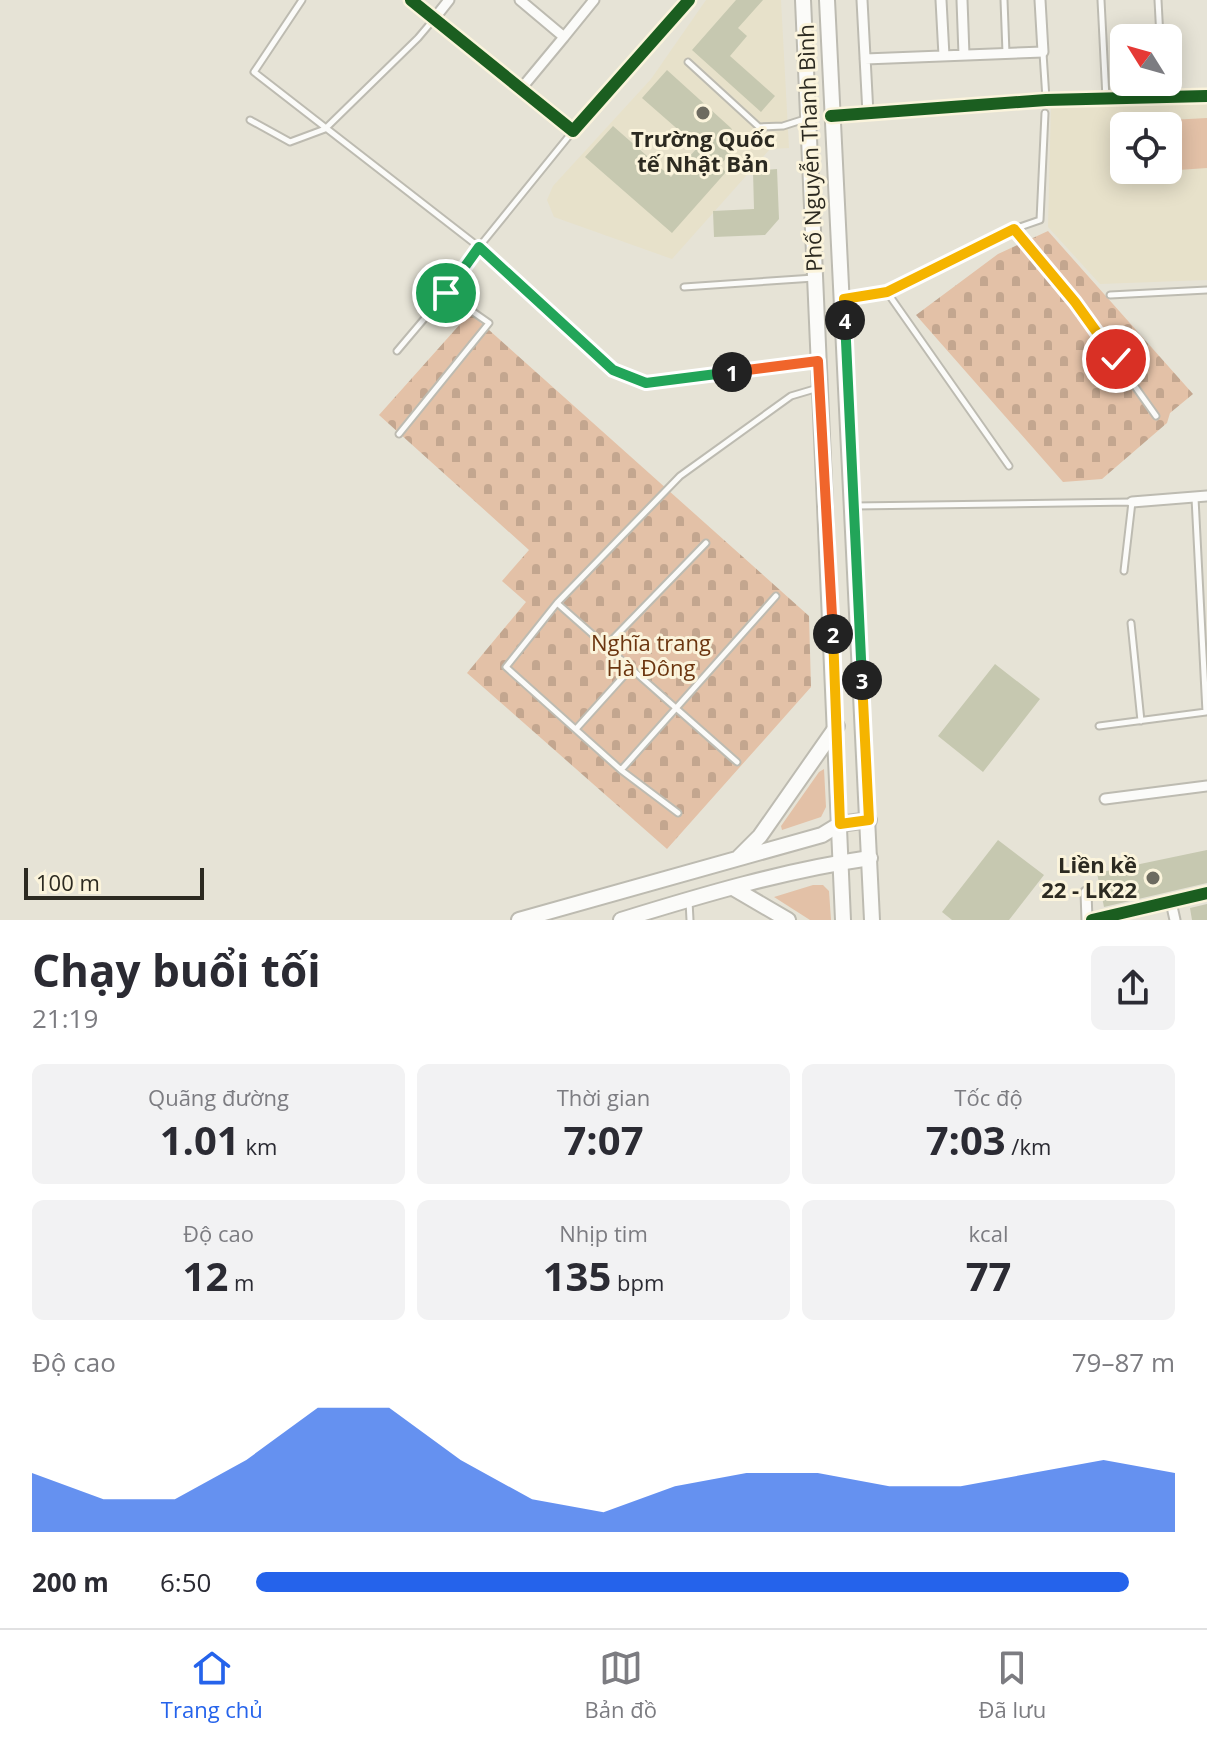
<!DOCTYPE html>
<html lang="vi">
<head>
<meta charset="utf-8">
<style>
  :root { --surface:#fff; --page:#f2f2f3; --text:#2b2b33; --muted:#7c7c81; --line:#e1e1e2; --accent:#2563eb }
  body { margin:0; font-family:"Open Sans",sans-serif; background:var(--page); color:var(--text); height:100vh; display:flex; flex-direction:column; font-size:30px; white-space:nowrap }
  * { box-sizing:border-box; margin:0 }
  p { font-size:26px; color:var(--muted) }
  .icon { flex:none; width:44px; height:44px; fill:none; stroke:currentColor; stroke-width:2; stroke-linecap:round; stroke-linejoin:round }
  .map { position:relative; height:920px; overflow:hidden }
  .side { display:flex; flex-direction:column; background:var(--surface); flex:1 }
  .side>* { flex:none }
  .needle { width:52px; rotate:307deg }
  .fabs { position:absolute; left:1110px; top:24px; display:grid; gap:16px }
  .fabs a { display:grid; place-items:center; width:72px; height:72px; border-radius:12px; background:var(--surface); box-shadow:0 4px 20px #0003; font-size:40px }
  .scale { position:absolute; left:24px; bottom:20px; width:180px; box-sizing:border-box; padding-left:8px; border:4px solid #2c2a21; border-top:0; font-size:22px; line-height:28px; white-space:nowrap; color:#2c2a21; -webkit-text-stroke:6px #fbf4dc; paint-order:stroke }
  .pin { position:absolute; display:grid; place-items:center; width:68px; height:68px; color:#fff; margin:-34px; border:4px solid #fff; border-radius:50%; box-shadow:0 2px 8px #0007 }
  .km { position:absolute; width:40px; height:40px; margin:-20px; border-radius:50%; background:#222; color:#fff; font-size:22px; line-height:40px; text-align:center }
  .round { display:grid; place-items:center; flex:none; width:84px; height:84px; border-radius:12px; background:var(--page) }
  .head { display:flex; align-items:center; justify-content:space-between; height:136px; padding:0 32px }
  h1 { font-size:44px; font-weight:700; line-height:60px }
  .figures { display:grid; grid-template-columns:repeat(3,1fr); gap:12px; height:136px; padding:8px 32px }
  .figures div { display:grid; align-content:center; border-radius:12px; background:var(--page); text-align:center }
  .figures b { font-size:40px; font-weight:700 }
  .figures small { font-size:22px; font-weight:400 }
  .figures p { font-size:22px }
  .chart { height:224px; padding:16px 32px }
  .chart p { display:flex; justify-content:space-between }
  .chart svg { width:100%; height:144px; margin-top:8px; fill:var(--accent); opacity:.7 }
  ul { padding:0 32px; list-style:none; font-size:26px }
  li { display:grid; grid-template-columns:128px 96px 1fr; align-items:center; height:60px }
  li i { height:20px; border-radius:10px; background:var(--accent) }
  .menu { display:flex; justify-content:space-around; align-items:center; height:112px; border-top:2px solid var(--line); background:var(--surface); font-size:22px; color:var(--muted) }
  .menu a { display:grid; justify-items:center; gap:4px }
  .menu .current { color:var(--accent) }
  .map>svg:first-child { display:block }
</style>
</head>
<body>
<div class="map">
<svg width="1207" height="920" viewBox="0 0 1207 920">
  <defs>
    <pattern id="cemetery-stones" width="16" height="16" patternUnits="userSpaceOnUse" patternTransform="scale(2)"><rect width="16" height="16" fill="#e3c1a7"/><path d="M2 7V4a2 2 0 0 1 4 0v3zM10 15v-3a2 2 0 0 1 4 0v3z" fill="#c3a68f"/></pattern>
  </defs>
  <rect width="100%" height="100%" fill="#e6e3d6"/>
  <path fill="#e7e1ca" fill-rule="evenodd" d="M 706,0 L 781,0 L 789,148 L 770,149 L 672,259 L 554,217 L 547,200 L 553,186 L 651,79 Z
    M 1207,102 L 1207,280 L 1100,284 L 1048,227 L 1051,106 ZM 1124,126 L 1168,126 L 1168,170 L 1124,170 Z"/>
  <path fill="#e3c1a7" d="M 1207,118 L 1207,168 L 1136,173 L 1136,170 L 1168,170 L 1168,126 L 1133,126 L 1133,122 Z
    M 824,769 L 826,807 L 821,817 L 782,830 L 781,826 L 819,772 Z
    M 813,885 L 823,885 L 829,891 L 831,920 L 810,920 L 774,897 Z"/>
  <path fill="url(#cemetery-stones)" d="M 1048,231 L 1193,394 L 1170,413 L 1167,423 L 1102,479 L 1063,482 L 916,315 L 998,254 Z
    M 470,313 L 809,616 L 811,687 L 667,849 L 467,673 L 526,602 L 502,581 L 529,550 L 379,415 Z"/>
  <path fill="#c6c8b0" d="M 736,0 L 763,0 L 738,28 L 747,36 L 730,56 L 775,96 L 761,112 L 692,50 Z
    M 667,70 L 731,128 L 735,135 L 732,152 L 719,166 L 726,172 L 672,233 L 585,157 L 613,126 L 671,177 L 698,147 L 642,98 Z
    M 777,169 L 779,219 L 765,235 L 714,237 L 713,211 L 754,209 L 753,171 Z
    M 995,664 L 1040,699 L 983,772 L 938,736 Z
    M 998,840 L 1044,875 L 1009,920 L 952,920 L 942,912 Z
    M 1207,850 L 1207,883 L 1104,907 L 1097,873 Z
    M 1207,904 L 1207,920 L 1192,920 L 1190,908 Z"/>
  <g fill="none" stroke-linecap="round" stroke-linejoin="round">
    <g stroke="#bdbbb1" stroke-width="9">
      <path id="lane" d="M 302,0 L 254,72 L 479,247 L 613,370 L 646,383 L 818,361
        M 1004,0 L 1006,53
        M 1101,0 L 1106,98
        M 1158,0 L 1160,38
        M 1043,53 L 1046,99
        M 688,62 L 759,127 L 783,126 L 805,119
        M 1162,82 L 1163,96
        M 250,120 L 290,142 L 325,129 L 418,38 L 434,19
        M 1014,229 L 1075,302 L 1156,416
        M 684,287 L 814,278
        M 887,292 L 1009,466
        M 1110,295 L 1207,290
        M 845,299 L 887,292 L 1014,229 L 1040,220 L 1045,113
        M 397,351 L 446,293 L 479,247 L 573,131
        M 399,434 L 489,323 L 446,293
        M 1195,498 L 1206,712
        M 854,506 L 1132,502 L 1124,571
        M 557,603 L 680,476 L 791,396 L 818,388
        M 1131,623 L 1141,721
        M 606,646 L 706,543
        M 1099,726 L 1206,712
        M 576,729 L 631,668
        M 621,770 L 776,596
        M 678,813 L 621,770 L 506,667 L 557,603 L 737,762
        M 689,901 L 690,920"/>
    </g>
    <g stroke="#bdbbb1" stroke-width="13">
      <path id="street" d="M 411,0 L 573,131 L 689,0
        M 520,0 L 564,37 L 594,0
        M 862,0 L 868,114
        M 941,0 L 944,56
        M 962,0 L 964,55
        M 434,19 L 449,0
        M 865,59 L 1043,52 L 1040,0
        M 520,90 L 564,37
        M 831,116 L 1046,100 L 1207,96
        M 1132,502 L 1207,496
        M 1105,799 L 1207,786
        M 1086,892 L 1087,920
        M 1171,902 L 1175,920
        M 1092,920 L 1207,893"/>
    </g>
    <g stroke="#bdbbb1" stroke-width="18">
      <path id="secondary" d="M 739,857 L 760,836 L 837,726
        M 733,888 L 788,920
        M 519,920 L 822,835 L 840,824 L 869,820
        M 621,920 C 702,895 786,870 870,858"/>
    </g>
    <g stroke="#bdbbb1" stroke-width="18">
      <path id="primary" d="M 803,0 L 843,920
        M 827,0 L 872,920"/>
    </g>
    <use href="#lane" stroke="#fbfbf9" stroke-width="5"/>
    <use href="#street" stroke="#fbfbf9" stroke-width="9"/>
    <use href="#secondary" stroke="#fbfbf9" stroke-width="14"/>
    <use href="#primary" stroke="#fbfbf9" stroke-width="14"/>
    <g stroke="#fbf4dc" stroke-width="17">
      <path id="cycleway" d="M 411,0 L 573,131 L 689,0
        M 831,116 L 1046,100 L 1207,96
        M 1092,920 L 1207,893"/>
    </g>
    <use href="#cycleway" stroke="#1b5e20" stroke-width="12"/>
  </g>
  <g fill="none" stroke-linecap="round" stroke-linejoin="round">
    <g stroke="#fff" stroke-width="16">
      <path id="split-1" d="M 446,293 L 479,247 L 613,370 L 646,383 L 732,372"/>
    </g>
    <g stroke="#fff" stroke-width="16">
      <path id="split-2" d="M 732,372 L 818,361 L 833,634"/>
    </g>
    <g stroke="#fff" stroke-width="16">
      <path id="split-3" d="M 833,634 L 840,824 L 869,820 L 862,680"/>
    </g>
    <g stroke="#fff" stroke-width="16">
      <path id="split-4" d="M 845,320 L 862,680"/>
    </g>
    <g stroke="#fff" stroke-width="16">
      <path id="split-5" d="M 845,320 L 844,299 L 887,292 L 1014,229 L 1075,302 L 1116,359"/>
    </g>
    <use href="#split-1" stroke="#22a559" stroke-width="10"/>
    <use href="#split-2" stroke="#f0652b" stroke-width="10"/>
    <use href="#split-3" stroke="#f5b400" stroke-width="10"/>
    <use href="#split-4" stroke="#22a559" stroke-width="10"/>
    <use href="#split-5" stroke="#f5b400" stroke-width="10"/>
  </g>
  <g fill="#6d6b60" stroke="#fbf4dc" stroke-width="3">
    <circle cx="703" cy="113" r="8"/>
    <circle cx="1153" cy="878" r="8"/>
  </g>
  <g text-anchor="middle" stroke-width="6" stroke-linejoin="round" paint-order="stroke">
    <g font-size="22" font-weight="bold" fill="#2c2a21" stroke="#fbf4dc">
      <text x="703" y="147">Trường Quốc<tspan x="703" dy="25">tế Nhật Bản</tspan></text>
      <text x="1137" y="873" text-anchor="end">Liền kề<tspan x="1137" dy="25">22 - LK22</tspan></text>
    </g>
    <g font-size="22" fill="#2c2a21" stroke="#fbf4dc">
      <text transform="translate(810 148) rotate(-92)" y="8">Phố Nguyễn Thanh Bình</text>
    </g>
    <g font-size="22" fill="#6c3610" stroke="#fbf4dc">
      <text x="651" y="651">Nghĩa trang<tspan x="651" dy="25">Hà Đông</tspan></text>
    </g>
  </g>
</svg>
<div class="fabs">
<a><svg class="needle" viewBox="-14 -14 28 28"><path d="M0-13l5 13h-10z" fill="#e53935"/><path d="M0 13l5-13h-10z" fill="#7c7c81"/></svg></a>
<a><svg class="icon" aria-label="locate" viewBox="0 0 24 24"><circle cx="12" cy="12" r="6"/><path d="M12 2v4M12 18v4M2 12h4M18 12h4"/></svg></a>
</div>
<div class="scale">100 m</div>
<div class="pin" style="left:446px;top:293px;background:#1e9e55"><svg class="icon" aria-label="arrive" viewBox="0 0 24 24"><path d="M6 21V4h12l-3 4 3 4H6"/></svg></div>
<div class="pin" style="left:1116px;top:359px;background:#d93025"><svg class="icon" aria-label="check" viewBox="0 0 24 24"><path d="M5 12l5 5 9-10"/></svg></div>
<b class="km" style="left:732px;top:372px">1</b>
<b class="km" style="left:833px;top:634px">2</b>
<b class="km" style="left:862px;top:680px">3</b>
<b class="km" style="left:845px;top:320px">4</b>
</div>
<section class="side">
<div class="head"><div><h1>Chạy buổi tối</h1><p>21:19</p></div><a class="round"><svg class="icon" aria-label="share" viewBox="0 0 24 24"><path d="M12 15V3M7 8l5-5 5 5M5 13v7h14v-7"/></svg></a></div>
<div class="figures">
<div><p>Quãng đường</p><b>1.01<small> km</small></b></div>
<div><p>Thời gian</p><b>7:07</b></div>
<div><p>Tốc độ</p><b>7:03<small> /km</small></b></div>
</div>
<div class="figures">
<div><p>Độ cao</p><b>12<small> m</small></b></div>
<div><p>Nhịp tim</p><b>135<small> bpm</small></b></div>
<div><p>kcal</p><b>77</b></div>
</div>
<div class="chart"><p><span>Độ cao</span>79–87 m</p>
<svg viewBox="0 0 160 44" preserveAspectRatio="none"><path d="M0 44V26L10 34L20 34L30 22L40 6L50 6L60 22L70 34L80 38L90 30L100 26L110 26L120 30L130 30L140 26L150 22L160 26V44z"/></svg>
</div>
<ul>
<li><b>200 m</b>6:50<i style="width:95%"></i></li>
</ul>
</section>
<nav class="menu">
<a class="current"><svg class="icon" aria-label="home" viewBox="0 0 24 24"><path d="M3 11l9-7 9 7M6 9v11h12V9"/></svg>Trang chủ</a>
<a><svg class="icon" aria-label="map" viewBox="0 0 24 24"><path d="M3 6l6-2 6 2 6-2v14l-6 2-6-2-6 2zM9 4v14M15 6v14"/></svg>Bản đồ</a>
<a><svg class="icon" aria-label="saved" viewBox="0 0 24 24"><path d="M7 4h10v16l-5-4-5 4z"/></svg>Đã lưu</a>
</nav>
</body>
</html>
